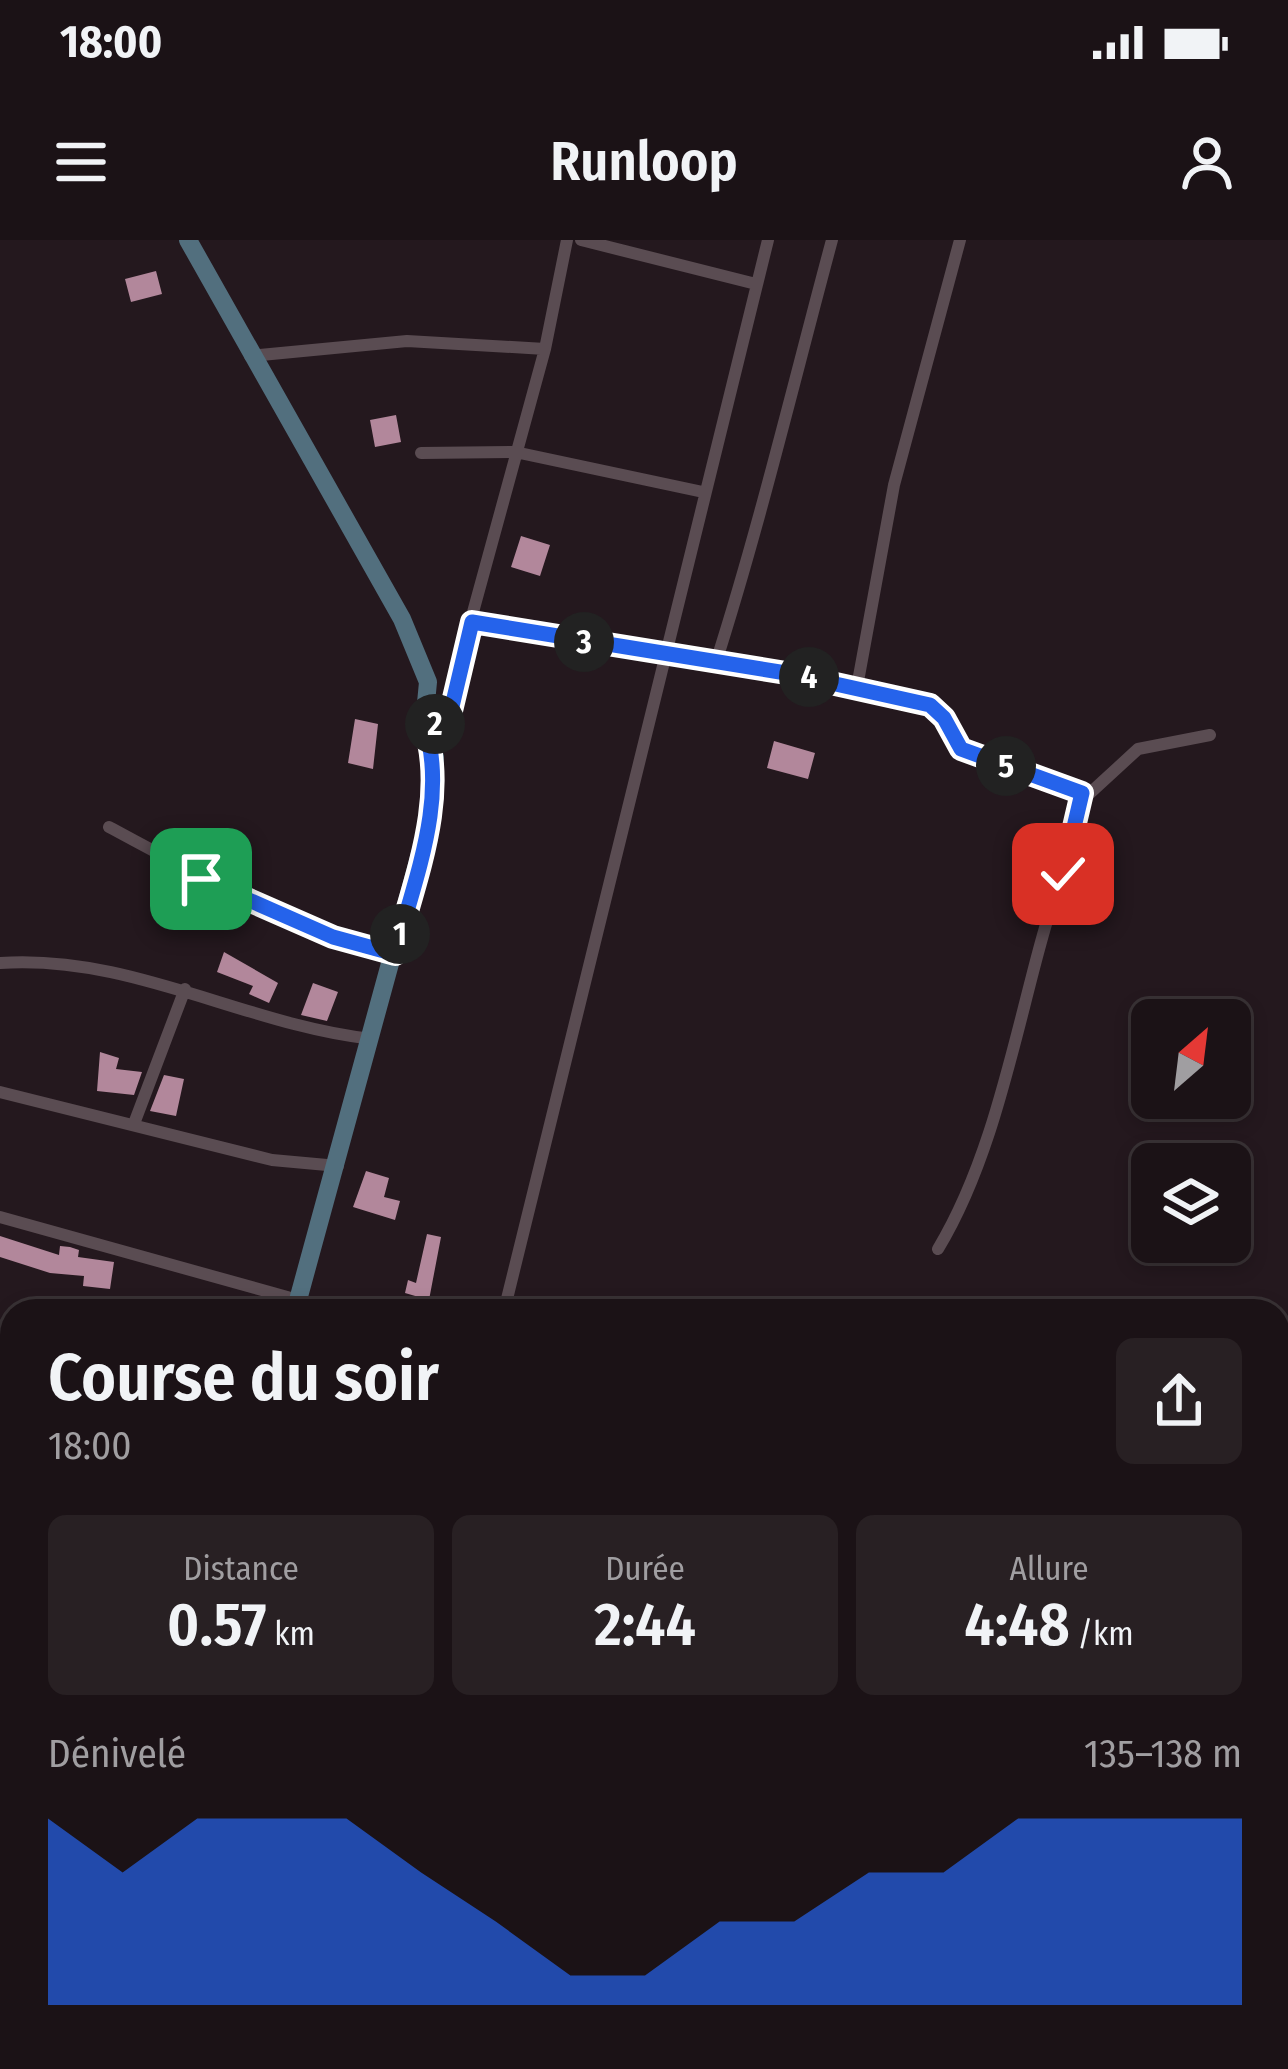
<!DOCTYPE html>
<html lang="fr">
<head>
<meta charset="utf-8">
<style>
  :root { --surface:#1b1216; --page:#282023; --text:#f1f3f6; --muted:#a09ea1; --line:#393235; --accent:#2563eb }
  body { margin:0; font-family:"Fira Sans Condensed",sans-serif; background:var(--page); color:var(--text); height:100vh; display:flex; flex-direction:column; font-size:45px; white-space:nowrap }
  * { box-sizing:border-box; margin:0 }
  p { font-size:39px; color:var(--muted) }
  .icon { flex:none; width:66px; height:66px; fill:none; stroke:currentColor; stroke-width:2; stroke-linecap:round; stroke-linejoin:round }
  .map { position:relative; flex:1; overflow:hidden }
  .details { position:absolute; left:0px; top:1059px; width:1290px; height:771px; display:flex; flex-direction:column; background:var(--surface); border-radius:36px 36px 0 0; box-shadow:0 6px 18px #0003,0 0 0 3px var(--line) }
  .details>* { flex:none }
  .needle { width:78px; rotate:28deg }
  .controls { position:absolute; left:1131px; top:759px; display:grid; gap:24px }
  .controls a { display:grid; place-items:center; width:120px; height:120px; border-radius:18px; background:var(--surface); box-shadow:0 6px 18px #0003,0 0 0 3px var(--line); font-size:60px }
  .pin { position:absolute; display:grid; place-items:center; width:102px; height:102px; color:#fff; margin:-51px; border-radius:24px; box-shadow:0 6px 18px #0006 }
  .km { position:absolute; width:60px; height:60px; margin:-30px; border-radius:50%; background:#222; color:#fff; font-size:33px; line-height:60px; text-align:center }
  .round { display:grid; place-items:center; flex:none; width:126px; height:126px; border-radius:18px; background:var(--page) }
  .headline { display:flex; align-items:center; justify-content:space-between; height:204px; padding:0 48px }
  h1 { font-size:66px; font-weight:600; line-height:90px }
  .figures { display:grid; grid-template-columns:repeat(3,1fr); gap:18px; height:204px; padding:12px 48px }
  .figures div { display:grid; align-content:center; border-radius:18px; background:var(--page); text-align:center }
  .figures b { font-size:60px; font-weight:600 }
  .figures small { font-size:33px; font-weight:400 }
  .figures p { font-size:33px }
  .chart { height:336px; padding:24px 48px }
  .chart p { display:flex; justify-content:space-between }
  .chart svg { width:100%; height:216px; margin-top:12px; fill:var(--accent); opacity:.7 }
  .status { display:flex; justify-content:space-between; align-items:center; height:84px; padding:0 60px; background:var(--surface); direction:ltr }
  .status svg { height:33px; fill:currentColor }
  header { display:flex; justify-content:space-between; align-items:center; height:156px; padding:0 48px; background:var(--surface); font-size:54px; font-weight:600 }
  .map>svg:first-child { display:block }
</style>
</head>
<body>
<div class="status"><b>18:00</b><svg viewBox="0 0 49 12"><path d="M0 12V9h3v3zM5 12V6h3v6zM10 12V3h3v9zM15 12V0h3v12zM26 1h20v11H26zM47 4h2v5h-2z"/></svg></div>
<header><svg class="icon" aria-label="menu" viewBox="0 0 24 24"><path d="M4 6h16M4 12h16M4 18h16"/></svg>Runloop<svg class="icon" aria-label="person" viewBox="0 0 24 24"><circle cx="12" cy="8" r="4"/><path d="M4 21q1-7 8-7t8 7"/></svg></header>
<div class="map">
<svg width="1288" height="1829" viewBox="0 0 1288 1829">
  <rect width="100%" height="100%" fill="#24181e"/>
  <path fill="#b2879b" d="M 156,31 L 162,54 L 131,62 L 125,39 Z
    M 396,175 L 401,202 L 375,207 L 370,180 Z
    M 521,296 L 550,305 L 540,336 L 511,327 Z
    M 355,479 L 378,484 L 373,529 L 348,523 Z
    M 774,501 L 815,513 L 808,539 L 767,528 Z
    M 224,712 L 278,743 L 269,763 L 249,754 L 253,746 L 217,732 Z
    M 313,743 L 338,752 L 327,781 L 301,775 Z
    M 100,812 L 119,818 L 116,829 L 142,832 L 134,855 L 97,851 Z
    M 164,835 L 184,839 L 176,876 L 150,871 Z
    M 366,931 L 389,938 L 384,957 L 400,961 L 395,980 L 353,967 Z
    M 427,994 L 441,997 L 429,1060 L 405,1053 L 408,1040 L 416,1043 Z
    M 0,996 L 59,1015 L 60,1006 L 70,1007 L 79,1010 L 78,1017 L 114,1022 L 110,1049 L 83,1046 L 84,1036 L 50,1033 L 0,1017 Z"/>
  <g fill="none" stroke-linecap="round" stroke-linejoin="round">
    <path stroke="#5a4c52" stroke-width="12" d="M 581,0 L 756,44
      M 250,116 L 407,101 L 545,109
      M 421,213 L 515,212 L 703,252
      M 472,382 L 786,433 L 921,461 L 937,470 L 961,509 L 1089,554 L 1138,509 L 1210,495
      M 716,422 C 760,284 794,141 832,0
      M 857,447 L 894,245 L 960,0
      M 424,484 L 438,485 L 455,464 L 458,427 L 545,109 L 567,0
      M 109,587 C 203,638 291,686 395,714
      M 0,723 C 131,714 245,785 372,799
      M 0,852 L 272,920 L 338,926
      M 135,881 L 185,749
      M 0,977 L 298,1060
      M 938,1009 C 990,923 1012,810 1038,713 C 1052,659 1071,608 1082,553
      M 504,1071 L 768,0
      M 0,1123 L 12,1126
      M 0,1207 L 12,1210
      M 0,1338 L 12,1341
      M 0,1491 L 12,1495
      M 0,1606 L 12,1611
      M 1278,1639 L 1288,1630
      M 0,1715 L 12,1721
      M 0,1801 L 12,1805
      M 1278,1808 L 1288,1798
      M 64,1818 L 85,1822
      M 868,1818 L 882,1829
      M 323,1829 L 327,1818
      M 504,1829 L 509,1818
      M 1008,1829 L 1021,1818
      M 1254,1829 L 1267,1818"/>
    <path stroke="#526f7e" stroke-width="18" d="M 188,0 L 402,379 L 428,442 L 424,484 L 435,517 L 432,570 L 295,1071
      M 83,1829 L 87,1818"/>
  </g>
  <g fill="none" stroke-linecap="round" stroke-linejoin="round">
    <g stroke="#fff" stroke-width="24">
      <path id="route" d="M 201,639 L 333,697 L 395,714 C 414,640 449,558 424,484 L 438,484 L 450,475 L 472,382 L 786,433 L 930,465 L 944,478 L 961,509 L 1082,553 L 1063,634"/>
    </g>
    <use href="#route" stroke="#2563eb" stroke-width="15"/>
  </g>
</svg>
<div class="controls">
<a><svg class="needle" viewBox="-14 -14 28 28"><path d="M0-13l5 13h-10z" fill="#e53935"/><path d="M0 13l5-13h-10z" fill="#a09ea1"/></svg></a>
<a><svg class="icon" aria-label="layers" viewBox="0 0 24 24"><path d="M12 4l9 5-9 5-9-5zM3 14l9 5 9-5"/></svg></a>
</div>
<div class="pin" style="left:201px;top:639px;background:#1e9e55"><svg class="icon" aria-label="arrive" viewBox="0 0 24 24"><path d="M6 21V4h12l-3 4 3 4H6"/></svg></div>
<div class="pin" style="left:1063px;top:634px;background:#d93025"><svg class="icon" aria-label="check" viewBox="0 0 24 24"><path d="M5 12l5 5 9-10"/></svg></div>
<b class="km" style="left:400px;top:694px">1</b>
<b class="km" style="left:435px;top:484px">2</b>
<b class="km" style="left:584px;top:402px">3</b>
<b class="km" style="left:809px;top:437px">4</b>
<b class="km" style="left:1006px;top:526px">5</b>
<section class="details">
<div class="headline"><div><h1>Course du soir</h1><p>18:00</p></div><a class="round"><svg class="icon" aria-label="share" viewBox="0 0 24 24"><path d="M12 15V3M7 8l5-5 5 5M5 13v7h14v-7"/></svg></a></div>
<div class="figures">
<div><p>Distance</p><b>0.57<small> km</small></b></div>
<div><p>Durée</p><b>2:44</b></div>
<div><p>Allure</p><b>4:48<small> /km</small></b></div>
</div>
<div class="chart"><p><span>Dénivelé</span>135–138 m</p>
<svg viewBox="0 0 160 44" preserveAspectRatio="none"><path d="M0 44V6L10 17L20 6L30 6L40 6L50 17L60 27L70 38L80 38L90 27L100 27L110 17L120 17L130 6L140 6L150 6L160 6V44z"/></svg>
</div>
</section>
</div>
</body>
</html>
